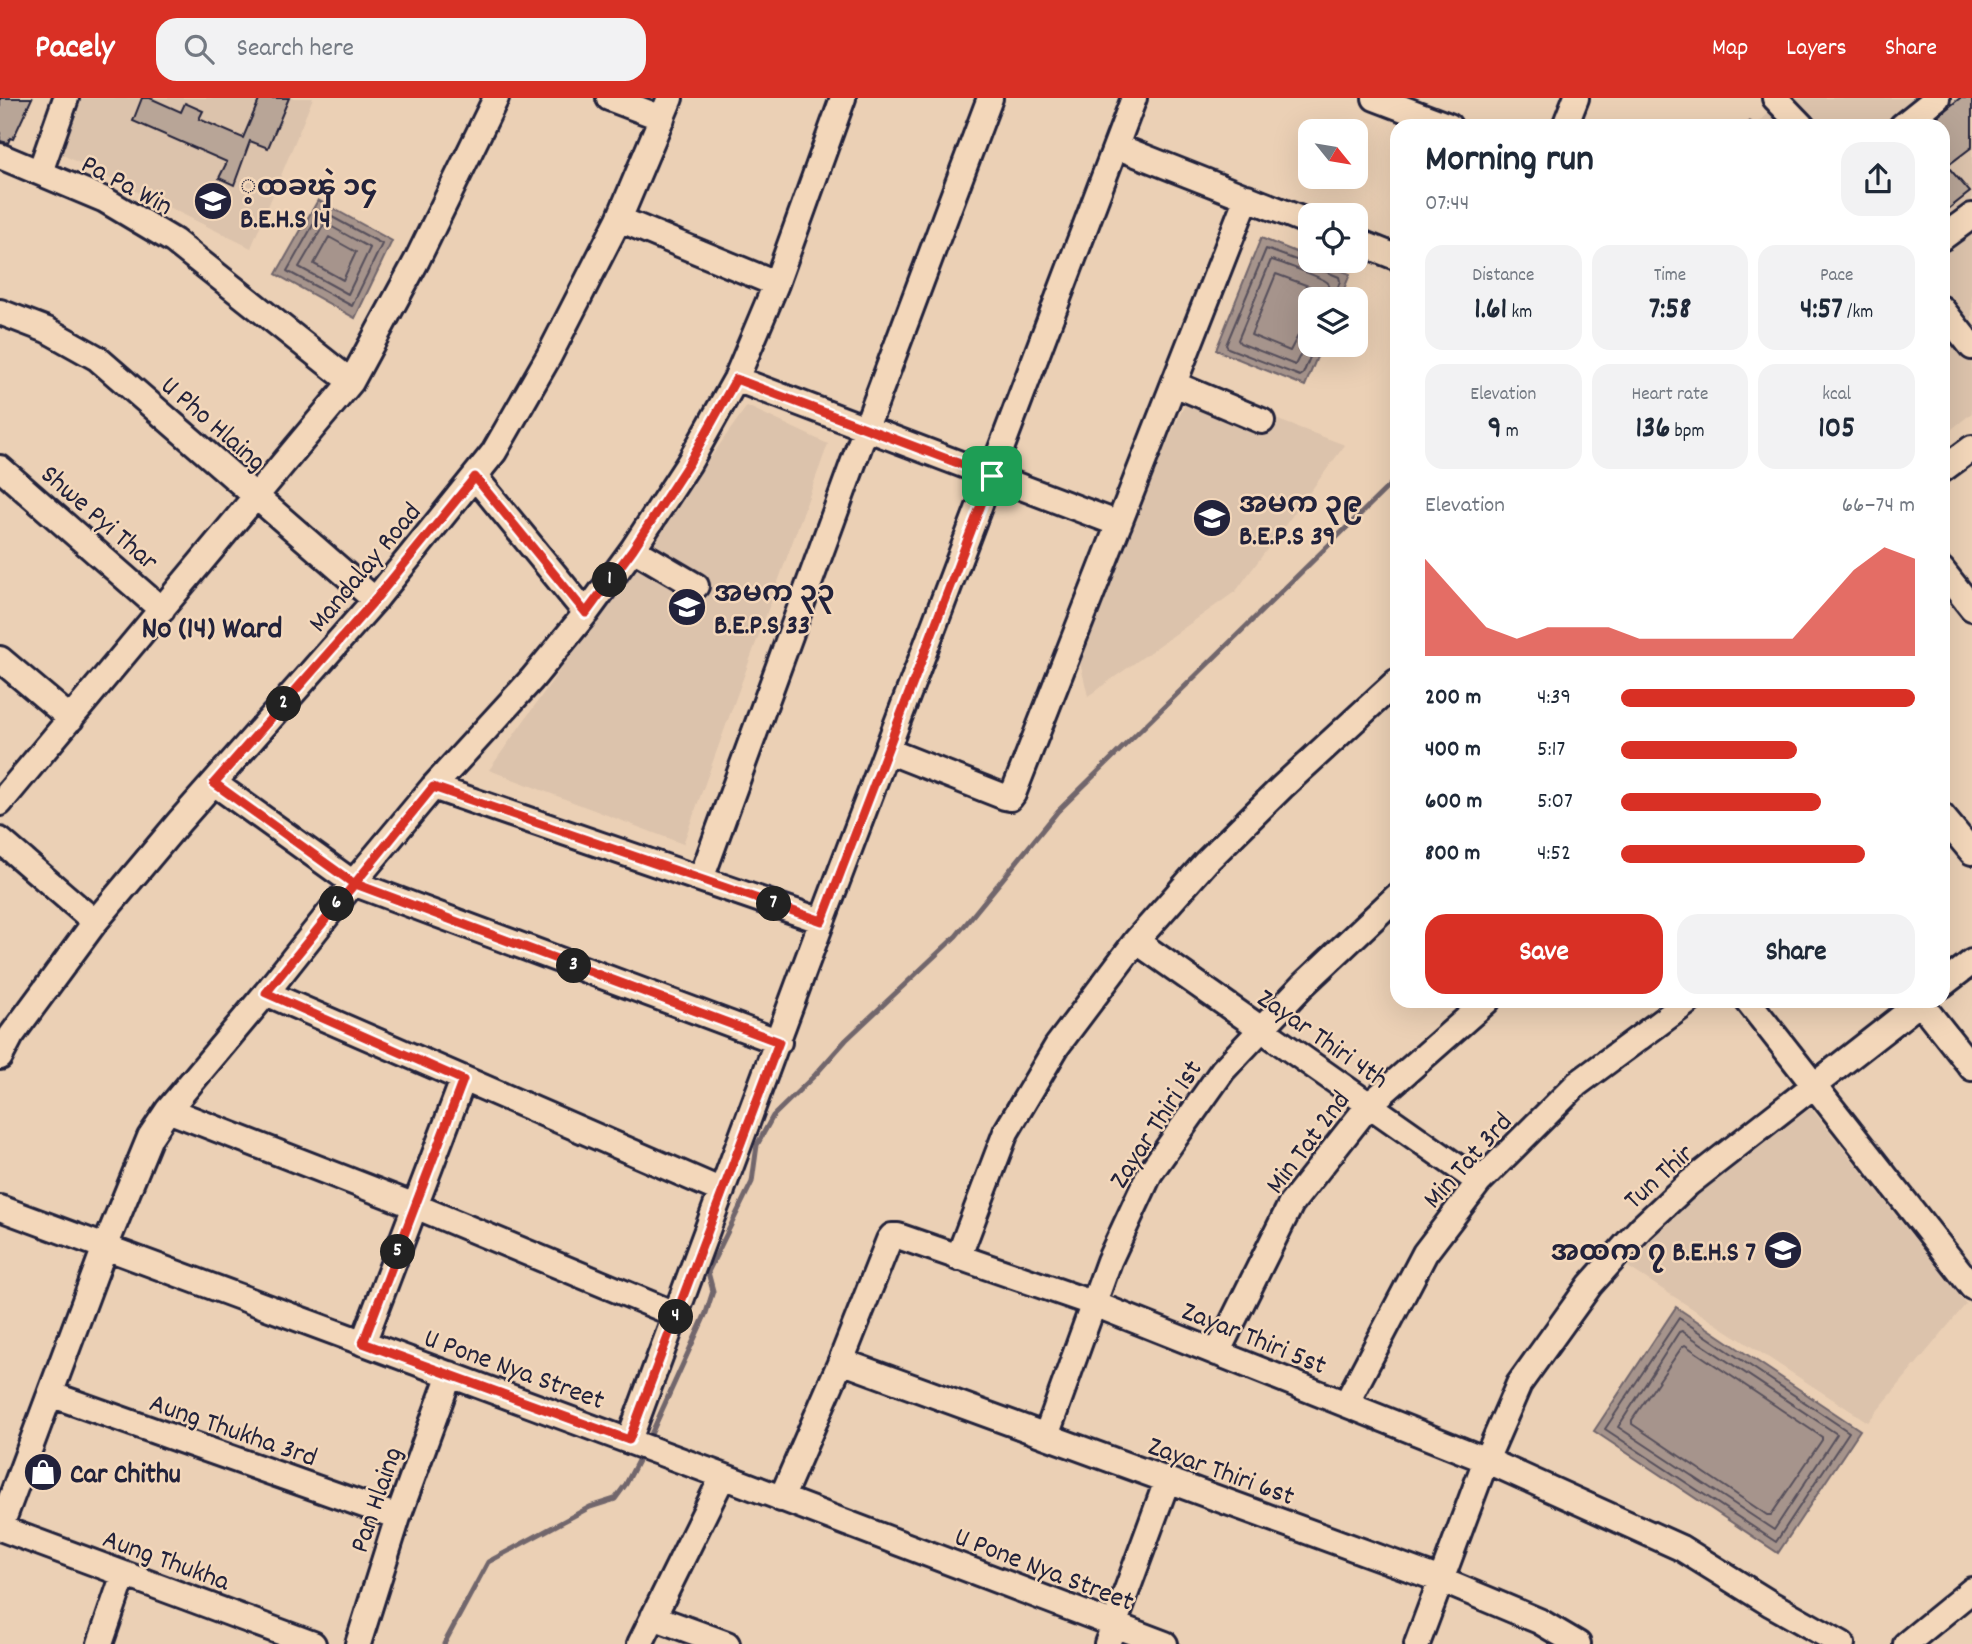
<!DOCTYPE html>
<html lang="en">
<head>
<meta charset="utf-8">
<style>
  :root { --surface:#fff; --page:#f2f2f3; --text:#1f2937; --muted:#747a83; --accent:#d93025 }
  body { margin:0; font-family:Dekko,"Noto Sans Myanmar",sans-serif; background:var(--page); color:var(--text); height:100vh; display:flex; flex-direction:column; font-size:26px; white-space:nowrap }
  * { box-sizing:border-box; margin:0 }
  p { font-size:23px; color:var(--muted) }
  .icon { flex:none; width:38px; height:38px; fill:none; stroke:currentColor; stroke-width:2; stroke-linecap:round; stroke-linejoin:round }
  .map { position:relative; flex:1; overflow:hidden }
  .panel { position:absolute; left:1390px; top:21px; width:560px; height:889px; display:flex; flex-direction:column; background:var(--surface); border-radius:21px; box-shadow:0 7px 28px #0002 }
  .panel>* { flex:none }
  .needle { width:46px; rotate:120deg }
  .tools { position:absolute; left:1298px; top:21px; display:grid; gap:14px }
  .tools a { display:grid; place-items:center; width:70px; height:70px; border-radius:14px; background:var(--surface); box-shadow:0 7px 28px #0002; font-size:35px }
  .pin { position:absolute; display:grid; place-items:center; width:60px; height:60px; color:#fff; margin:-30px; border-radius:14px; box-shadow:0 4px 10px #0006 }
  .km { position:absolute; width:35px; height:35px; margin:-18px; border-radius:50%; background:#222; color:#fff; font-size:19px; line-height:35px; text-align:center }
  .round { display:grid; place-items:center; flex:none; width:74px; height:74px; border-radius:21px; background:var(--page) }
  .head { display:flex; align-items:center; justify-content:space-between; height:119px; padding:0 35px }
  h1 { font-size:38px; font-weight:700; line-height:52px }
  .metrics { display:grid; grid-template-columns:repeat(3,1fr); gap:10px; height:119px; padding:7px 35px }
  .metrics div { display:grid; align-content:center; border-radius:18px; background:var(--page); text-align:center }
  .metrics b { font-size:30px; font-weight:700 }
  .metrics small { font-size:19px; font-weight:400 }
  .metrics p { font-size:19px }
  .chart { height:196px; padding:14px 35px }
  .chart p { display:flex; justify-content:space-between }
  .chart svg { width:100%; height:126px; margin-top:7px; fill:var(--accent); opacity:.7 }
  .button { display:flex; gap:14px; margin-top:auto; padding:14px 35px }
  .button a { flex:1; height:80px; border-radius:21px; background:var(--accent); color:#fff; font-size:28px; font-weight:700; line-height:80px; text-align:center }
  .button a+a { background:var(--page); color:var(--text) }
  ul { padding:0 35px; list-style:none; font-size:23px }
  li { display:grid; grid-template-columns:112px 84px 1fr; align-items:center; height:52px }
  li i { height:18px; border-radius:9px; background:var(--accent) }
  header { display:flex; align-items:center; gap:42px; box-sizing:border-box; height:98px; padding:0 35px; background:var(--accent); color:#fff }
  header strong { font-size:33px }
  nav { display:flex; gap:38px; margin-inline-start:auto; font-size:24px }
  .search { width:490px; height:63px; background:var(--page); display:flex; align-items:center; gap:18px; box-sizing:border-box; padding:0 24px; border-radius:21px; color:var(--muted); font-size:26px }
  .map>svg:first-child { display:block }
</style>
</head>
<body>
<header>
<strong>Pacely</strong>
<div class="search"><svg class="icon" aria-label="search" viewBox="0 0 24 24"><circle cx="10" cy="10" r="6"/><path d="M15 15l6 6"/></svg>Search here</div>
<nav><a>Map</a><a>Layers</a><a>Share</a></nav>
</header>
<div class="map">
<svg width="1972" height="1546" viewBox="0 0 1972 1546">
  <rect width="100%" height="100%" fill="#ebd0b5"/>
  <filter id="ink" filterUnits="userSpaceOnUse"><feTurbulence type="fractalNoise" baseFrequency=".0143" numOctaves="2"/><feDisplacementMap in="SourceGraphic" scale="14" xChannelSelector="R" yChannelSelector="G"/><feConvolveMatrix kernelMatrix="1 2 1 2 8 2 1 2 1" color-interpolation-filters="sRGB"/></filter>
  <g filter="url(#ink)">
    <path fill="#dcc3ac" d="M 78,0 L 313,0 L 251,150 L 59,55 Z
      M 1783,0 L 1972,0 L 1972,315 L 1943,338 L 1942,28 L 1756,28 Z
      M 1192,290 L 1345,347 L 1236,493 L 1088,598 L 1076,548 Z
      M 747,308 L 828,346 L 683,746 L 489,672 Z
      M 1811,1010 L 1966,1206 L 1868,1324 L 1628,1169 L 1659,1134 L 1697,1097 Z"/>
    <path fill="#a6948c" stroke="#71666c" stroke-width="2" d="M 318,102 L 392,143 L 355,220 L 276,176 Z
      M 1261,140 L 1311,160 L 1311,163 L 1317,163 L 1350,176 L 1340,201 L 1311,201 L 1311,247 L 1322,247 L 1305,288 L 1216,252 Z
      M 1676,1209 L 1860,1332 L 1778,1455 L 1594,1333 Z"/>
    <g fill="none" stroke-linecap="round" stroke-linejoin="round">
      <path stroke="#57505b" stroke-width="2" d="M 321,113 L 382,146 L 352,208 L 287,173 Z
        M 325,125 L 370,150 L 348,196 L 299,169 Z
        M 329,139 L 356,154 L 343,182 L 314,166 Z
        M 1311,223 L 1301,232 L 1290,253 L 1251,237 L 1276,176 L 1314,190 L 1315,201
        M 1311,236 L 1295,267 L 1240,245 L 1238,242 L 1271,162 C 1277,163 1326,181 1328,185 C 1330,188 1326,198 1326,201
        M 1315,247 L 1303,276 L 1300,278 L 1228,250 L 1226,247 L 1266,151 L 1307,166 L 1316,165 L 1322,172 L 1339,179 L 1340,183 L 1334,201
        M 1679,1220 L 1849,1334 L 1776,1444 L 1605,1331 Z
        M 1682,1233 L 1837,1336 L 1774,1432 L 1618,1329 L 1679,1234 Z
        M 1685,1247 L 1822,1339 L 1822,1342 L 1771,1417 L 1767,1417 L 1632,1326 L 1632,1322 L 1682,1249 Z"/>
      <path stroke="#71666c" stroke-width="5" d="M 1748,28 L 1750,25
        M 648,1343 L 706,1215 L 713,1193 L 708,1174 L 752,1084 L 757,1047 L 773,1018 L 815,977 L 846,942 L 956,838 L 1058,713 L 1396,381
        M 444,1546 L 488,1464 L 590,1409 L 615,1401 L 626,1386 L 642,1355"/>
    </g>
    <path fill="#b8a597" stroke="#22223b" stroke-width="2" d="M 0,0 L 32,0 L 13,41 L 10,40 L 8,45 L 0,43 Z
      M 142,0 L 150,0 L 181,14 L 185,5 L 203,13 L 199,21 L 243,40 L 260,0 L 289,0 L 268,50 L 250,43 L 234,87 L 219,80 L 227,64 L 133,23 Z
      M 1960,0 L 1972,0 L 1972,49 L 1951,65 L 1942,54 L 1942,28 L 1926,28 Z
      M 1942,62 L 1970,94 L 1942,116 Z"/>
    <g fill="none" stroke-linecap="round" stroke-linejoin="round">
      <g stroke="#22223b" stroke-width="30">
        <path id="minor" d="M 609,0 L 662,20
          M 1375,0 L 1449,28
          M 1775,0 L 1802,28
          M 1565,28 L 1576,0
          M 1902,28 L 1937,0
          M 1116,48 L 1311,125
          M 0,58 L 105,102 L 174,143 L 351,284
          M 40,74 L 66,0
          M 619,121 L 776,186
          M 1942,140 L 1972,118
          M 1356,143 L 1396,159
          M 1942,211 L 1972,249
          M 0,214 L 47,232 L 97,260 L 375,502
          M 736,281 L 1119,426
          M 1174,286 L 1262,323
          M 0,370 L 162,512
          M 1942,372 L 1972,350
          M 475,379 L 586,515
          M 633,451 L 696,488
          M 1942,472 L 1972,510
          M 0,561 L 71,621
          M 888,653 L 1005,699 L 1010,700 L 1013,696 L 1247,99
          M 214,685 L 353,785 L 779,944
          M 433,689 L 822,823
          M 0,705 L 351,284 L 417,162 L 496,0
          M 1942,718 L 1972,754
          M 0,742 L 95,824
          M 701,781 L 866,330 L 990,0
          M 1136,843 L 1479,1084
          M 1942,887 L 1972,864
          M 266,895 L 722,1093
          M 1748,903 L 1972,1189
          M 1919,903 L 1972,970
          M 0,959 L 11,938 L 95,824 L 179,724 L 375,502 L 494,354 L 549,258 L 619,121 L 670,0
          M 168,1012 L 415,1108 L 677,1217
          M 0,1110 L 723,1378 L 1165,1546
          M 958,1160 L 1006,1034 L 1057,948 L 1136,843 L 1206,764 L 1282,689 L 1396,584
          M 363,1245 L 463,982
          M 1217,1255 L 1291,1106 L 1369,1007 L 1487,903
          M 841,1263 L 1441,1482 L 1539,1523 L 1578,1546
          M 50,1296 L 398,1419
          M 1346,1306 L 1425,1155 L 1479,1084 L 1577,986 L 1689,903
          M 1046,1338 L 1109,1163 L 1150,1075 L 1223,972 L 1303,887 L 1396,799
          M 629,1342 L 822,823 L 1134,0
          M 781,1401 L 841,1263 L 889,1142 L 892,1138 L 898,1138 L 1092,1205 L 1486,1362 L 1681,1450 L 1771,1506 L 1842,1546
          M 0,1430 L 105,1149 L 150,1039 L 168,1012 L 266,895 L 353,785 L 433,689 L 532,581 L 586,515 L 633,451 L 689,365 L 736,281 L 776,186 L 843,0
          M 0,1430 L 313,1546
          M 653,1519 L 727,1546
          M 100,1546 L 124,1476
          M 358,1546 L 398,1419 L 450,1276
          M 640,1546 L 723,1378
          M 1107,1546 L 1167,1383
          M 1417,1546 L 1486,1362 L 1519,1286 L 1590,1187 L 1641,1130 L 1688,1086 L 1922,903
          M 1906,1546 L 1972,1492"/>
      </g>
      <use href="#minor" stroke="#f3d7ba" stroke-width="24"/>
    </g>
  </g>
  <g fill="none" stroke-linecap="round" stroke-linejoin="round" filter="url(#ink)">
    <g stroke="#fff" stroke-width="14">
      <path id="route" d="M 992,378 L 736,281 L 689,365 L 633,451 L 586,515 L 475,379 L 375,502 L 214,685 L 353,785 L 779,944 L 629,1342 L 363,1245 L 463,982 L 266,895 L 433,689 L 822,823 L 992,378"/>
    </g>
    <use href="#route" stroke="#d93025" stroke-width="9"/>
  </g>
  <defs>
    <g id="school-disc" transform="scale(2.0125)"><circle r="9.5" fill="#22223b" stroke="#f3d7ba"/><path d="M0-5L7-2L0 1L-7-2ZM-4 1L0 2.5L4 1V4Q0 6-4 4Z" fill="#fff"/></g>
    <g id="shop-disc" transform="scale(2.0125)"><circle r="9.5" fill="#22223b" stroke="#f3d7ba"/><path d="M-5-2.5h2.3a2.7 3.5 0 0 1 5.4 0H5L5.5 6h-11ZM-1.5-2.5h3a1.5 2.3 0 0 0-3 0Z" fill="#fff"/></g>
  </defs>
  <g fill-rule="evenodd">
    <use href="#school-disc" x="213" y="103"/>
    <use href="#school-disc" x="1212" y="420"/>
    <use href="#school-disc" x="687" y="509"/>
    <use href="#school-disc" x="1783" y="1152"/>
    <use href="#shop-disc" x="43" y="1374"/>
  </g>
  <g text-anchor="middle" stroke-width="5" stroke-linejoin="round" paint-order="stroke">
    <g font-size="28" fill="#22223b" stroke="#f3d7ba">
      <text transform="translate(128 85) rotate(28)" y="10">Pa Pa Win</text>
      <text transform="translate(215 324) rotate(41)" y="10">U Pho Hlaing</text>
      <text transform="translate(101 418) rotate(41)" y="10">Shwe Pyi Thar</text>
      <text transform="translate(363 468) rotate(-50)" y="10">Mandalay Road</text>
      <text transform="translate(1324 939) rotate(35)" y="10">Zayar Thiri 4th</text>
      <text transform="translate(1154 1025) rotate(-57)" y="10">Zayar Thiri 1st</text>
      <text transform="translate(1306 1043) rotate(-53)" y="10">Min Tat 2nd</text>
      <text transform="translate(1466 1061) rotate(-48)" y="10">Min Tat 3rd</text>
      <text transform="translate(1657 1077) rotate(-42)" y="10">Tun Thir</text>
      <text transform="translate(1255 1238) rotate(22)" y="10">Zayar Thiri 5st</text>
      <text transform="translate(515 1269) rotate(20)" y="10">U Pone Nya Street</text>
      <text transform="translate(234 1330) rotate(19)" y="10">Aung Thukha 3rd</text>
      <text transform="translate(1222 1371) rotate(20)" y="10">Zayar Thiri 6st</text>
      <text transform="translate(374 1401) rotate(-71)" y="10">Pan Hlaing</text>
      <text transform="translate(167 1460) rotate(20)" y="10">Aung Thukha</text>
      <text transform="translate(1045 1469) rotate(21)" y="10">U Pone Nya Street</text>
    </g>
    <g font-size="28" font-weight="bold" fill="#22223b" stroke="#f3d7ba" text-anchor="start">
      <text x="240" y="97">့ထခၾဲ ၁၄<tspan x="240" dy="32">B.E.H.S 14</tspan></text>
      <text x="1239" y="414">အမက ၃၉<tspan x="1239" dy="32">B.E.P.S 39</tspan></text>
      <text x="714" y="503">အမက ၃၃<tspan x="714" dy="32">B.E.P.S 33</tspan></text>
      <text x="1756" y="1162" text-anchor="end">အထက ၇ B.E.H.S 7</text>
      <text x="70" y="1384">Car Chithu</text>
    </g>
    <g font-size="32" font-weight="bold" fill="#22223b" stroke="#f3d7ba">
      <text x="212" y="539">No (14) Ward</text>
    </g>
  </g>
</svg>
<div class="tools">
<a><svg class="needle" viewBox="-14 -14 28 28"><path d="M0-13l5 13h-10z" fill="#e53935"/><path d="M0 13l5-13h-10z" fill="#747a83"/></svg></a>
<a><svg class="icon" aria-label="locate" viewBox="0 0 24 24"><circle cx="12" cy="12" r="6"/><path d="M12 2v4M12 18v4M2 12h4M18 12h4"/></svg></a>
<a><svg class="icon" aria-label="layers" viewBox="0 0 24 24"><path d="M12 4l9 5-9 5-9-5zM3 14l9 5 9-5"/></svg></a>
</div>
<div class="pin" style="left:992px;top:378px;background:#1e9e55"><svg class="icon" aria-label="arrive" viewBox="0 0 24 24"><path d="M6 21V4h12l-3 4 3 4H6"/></svg></div>
<b class="km" style="left:610px;top:482px">1</b>
<b class="km" style="left:284px;top:606px">2</b>
<b class="km" style="left:574px;top:868px">3</b>
<b class="km" style="left:676px;top:1219px">4</b>
<b class="km" style="left:398px;top:1154px">5</b>
<b class="km" style="left:337px;top:806px">6</b>
<b class="km" style="left:774px;top:806px">7</b>
<section class="panel">
<div class="head"><div><h1>Morning run</h1><p>07:44</p></div><a class="round"><svg class="icon" aria-label="share" viewBox="0 0 24 24"><path d="M12 15V3M7 8l5-5 5 5M5 13v7h14v-7"/></svg></a></div>
<div class="metrics">
<div><p>Distance</p><b>1.61<small> km</small></b></div>
<div><p>Time</p><b>7:58</b></div>
<div><p>Pace</p><b>4:57<small> /km</small></b></div>
</div>
<div class="metrics">
<div><p>Elevation</p><b>9<small> m</small></b></div>
<div><p>Heart rate</p><b>136<small> bpm</small></b></div>
<div><p>kcal</p><b>105</b></div>
</div>
<div class="chart"><p><span>Elevation</span>66–74 m</p>
<svg viewBox="0 0 160 44" preserveAspectRatio="none"><path d="M0 44V10L10 22L20 34L30 38L40 34L50 34L60 34L70 38L80 38L90 38L100 38L110 38L120 38L130 26L140 14L150 6L160 10V44z"/></svg>
</div>
<ul>
<li><b>200 m</b>4:39<i style="width:100%"></i></li>
<li><b>400 m</b>5:17<i style="width:60%"></i></li>
<li><b>600 m</b>5:07<i style="width:68%"></i></li>
<li><b>800 m</b>4:52<i style="width:83%"></i></li>
</ul>
<div class="button"><a>Save</a><a>Share</a></div>
</section>
</div>
</body>
</html>
